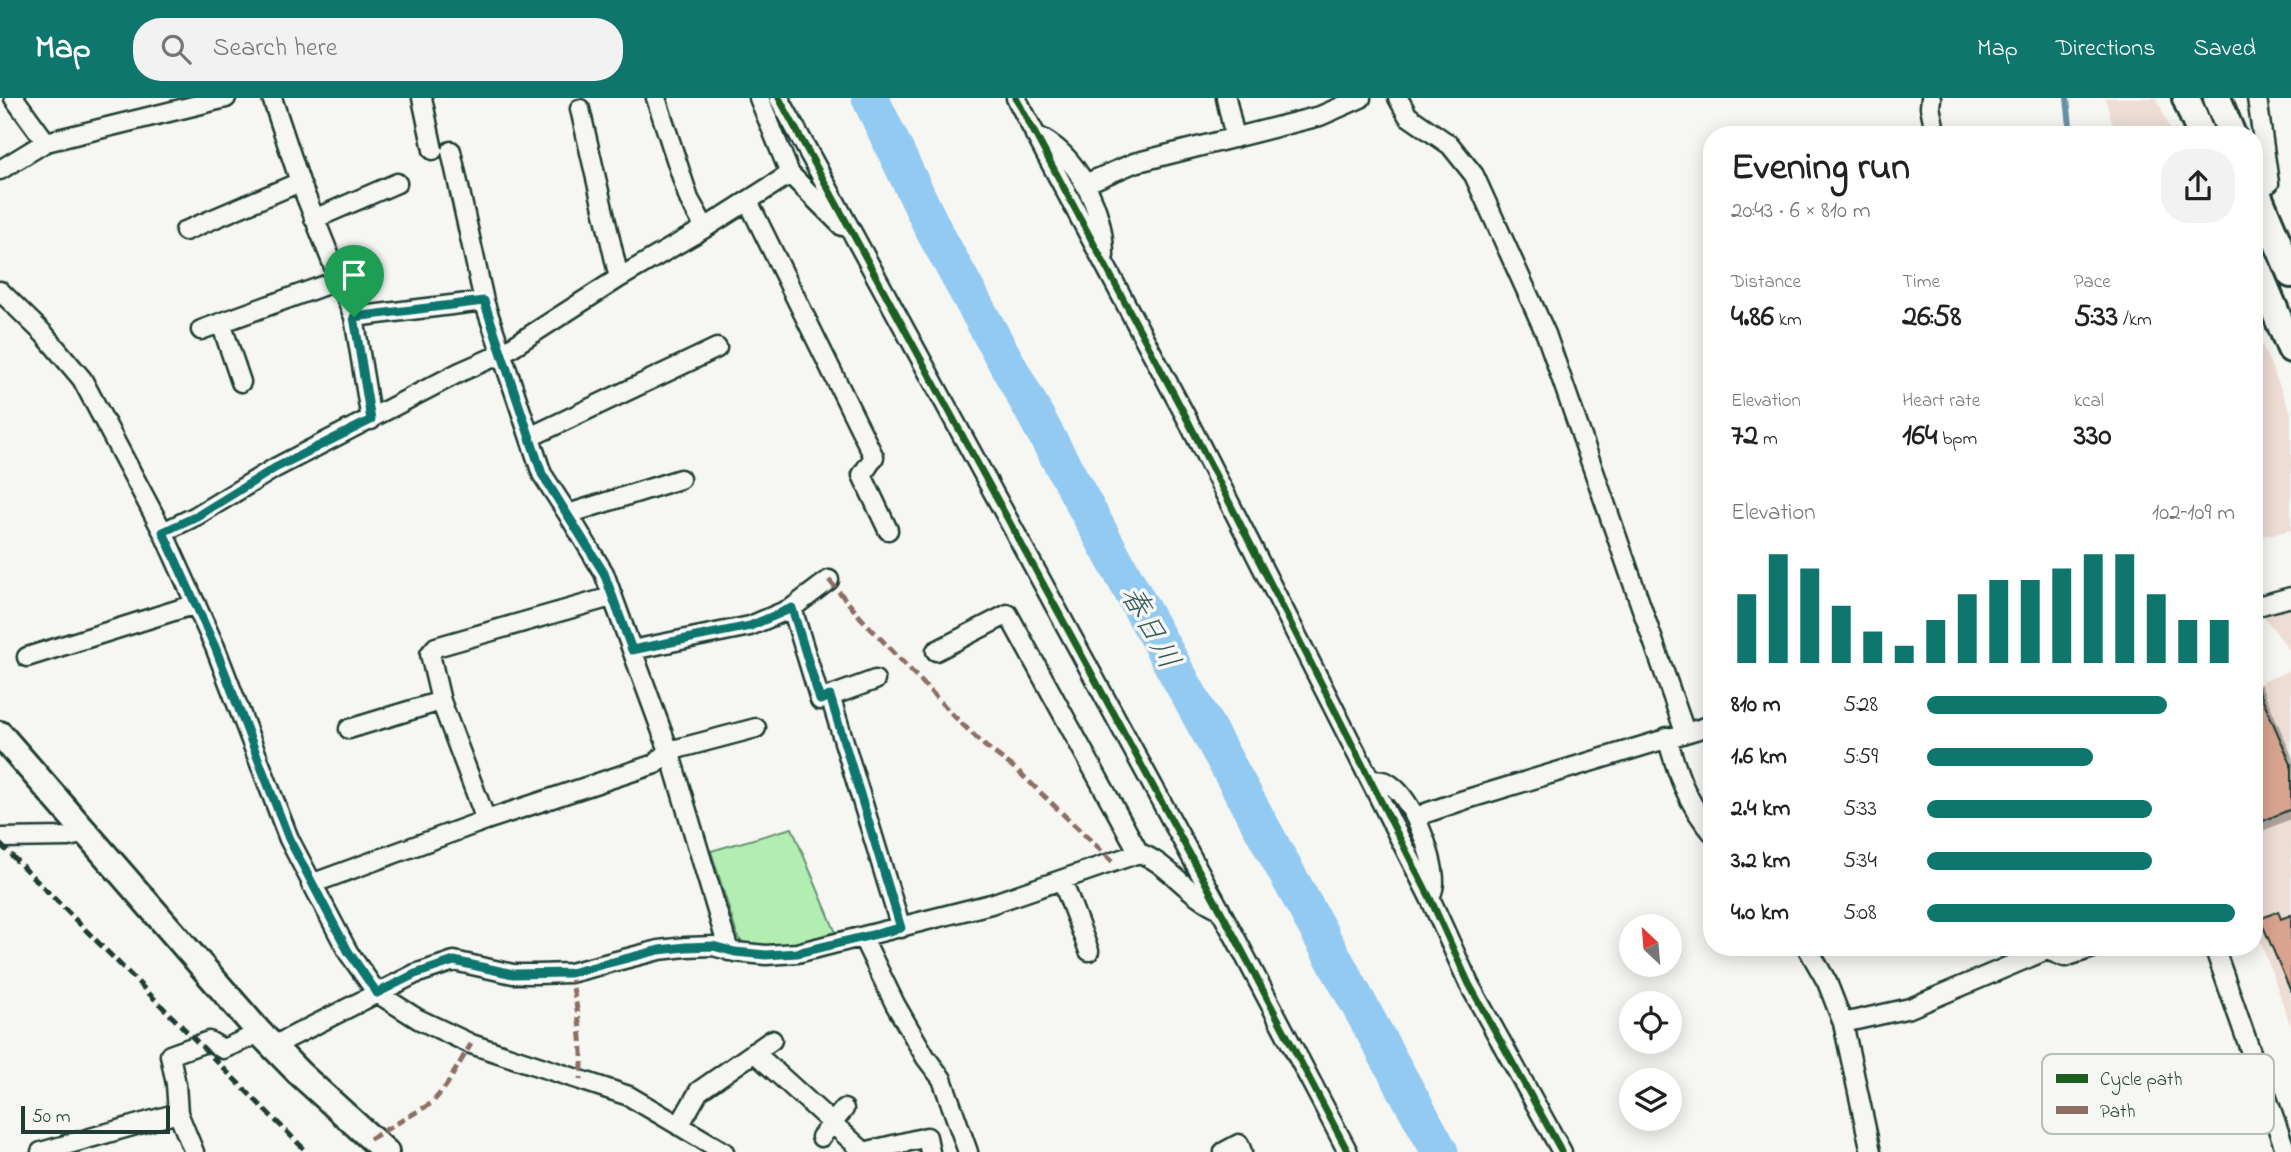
<!DOCTYPE html>
<html lang="en">
<head>
<meta charset="utf-8">
<style>
  :root { --surface:#fff; --page:#f2f2f2; --text:#222; --muted:#767676; --accent:#0f766e }
  body { margin:0; font-family:"Indie Flower","Klee One",sans-serif; background:var(--page); color:var(--text); height:100vh; display:flex; flex-direction:column; font-size:26px; white-space:nowrap }
  * { box-sizing:border-box; margin:0 }
  p { font-size:23px; color:var(--muted) }
  .icon { flex:none; width:38px; height:38px; fill:none; stroke:currentColor; stroke-width:2; stroke-linecap:round; stroke-linejoin:round }
  .map { position:relative; flex:1; overflow:hidden }
  .drawer { position:absolute; left:1703px; top:28px; width:560px; height:830px; display:flex; flex-direction:column; background:var(--surface); border-radius:28px; box-shadow:0 4px 18px #0003 }
  .drawer>* { flex:none }
  .needle { width:46px; rotate:334deg }
  .controls { position:absolute; left:1619px; top:816px; display:grid; gap:14px }
  .controls a { display:grid; place-items:center; width:63px; height:63px; border-radius:50%; background:var(--surface); box-shadow:0 4px 18px #0003; font-size:35px }
  .scale { position:absolute; left:21px; bottom:18px; width:149px; box-sizing:border-box; padding-left:7px; border:4px solid #1f3d34; border-top:0; font-size:19px; line-height:24px; white-space:nowrap; color:#1f3d34; -webkit-text-stroke:5px #f6f6f2; paint-order:stroke }
  .pin { position:absolute; display:grid; place-items:center; width:60px; height:60px; color:#fff; margin:-72px -30px; border-radius:50% 50% 50% 0; rotate:-45deg; box-shadow:0 0 7px #0007 }
  .pin .icon { rotate:45deg }
  .round { display:grid; place-items:center; flex:none; width:74px; height:74px; border-radius:28px; background:var(--page) }
  .headline { display:flex; align-items:center; justify-content:space-between; height:119px; padding:0 28px }
  h1 { font-size:38px; font-weight:800; line-height:52px }
  .metrics { display:grid; grid-template-columns:repeat(3,1fr); gap:10px; height:119px; padding:7px 28px }
  .metrics div { display:grid; align-content:center }
  .metrics b { font-size:30px; font-weight:800 }
  .metrics small { font-size:19px; font-weight:400 }
  .metrics p { font-size:19px }
  .chart { height:196px; padding:14px 28px }
  .chart p { display:flex; justify-content:space-between }
  .chart svg { width:100%; height:126px; margin-top:7px; stroke:var(--accent); stroke-width:6 }
  ul { padding:0 28px; list-style:none; font-size:23px }
  li { display:grid; grid-template-columns:112px 84px 1fr; align-items:center; height:52px }
  li i { height:18px; border-radius:9px; background:var(--accent) }
  header { display:flex; align-items:center; gap:42px; box-sizing:border-box; height:98px; padding:0 35px; background:var(--accent); color:#fff }
  header strong { font-size:33px }
  nav { display:flex; gap:38px; margin-inline-start:auto; font-size:24px }
  .search { width:490px; height:63px; background:var(--page); display:flex; align-items:center; gap:18px; box-sizing:border-box; padding:0 24px; border-radius:28px; color:var(--muted); font-size:26px }
  .map>svg:first-child { display:block }
</style>
</head>
<body>
<header>
<strong>Map</strong>
<div class="search"><svg class="icon" aria-label="search" viewBox="0 0 24 24"><circle cx="10" cy="10" r="6"/><path d="M15 15l6 6"/></svg>Search here</div>
<nav><a>Map</a><a>Directions</a><a>Saved</a></nav>
</header>
<div class="map">
<svg width="2291" height="1054" viewBox="0 0 2291 1054">
  <defs>
    <filter id="shadow"><feDropShadow dx="6" dy="6" stdDeviation="0" flood-color="#0004"/></filter>
  </defs>
  <rect width="100%" height="100%" fill="#f6f6f2"/>
  <filter id="ink" filterUnits="userSpaceOnUse"><feTurbulence type="fractalNoise" baseFrequency=".0143" numOctaves="2"/><feDisplacementMap in="SourceGraphic" scale="14" xChannelSelector="R" yChannelSelector="G"/><feConvolveMatrix kernelMatrix="1 2 1 2 8 2 1 2 1" color-interpolation-filters="sRGB"/></filter>
  <g filter="url(#ink)">
    <path fill="#edddd4" d="M 2105,0 L 2157,0 L 2172,37 L 2116,37 Z
      M 2254,228 L 2291,315 L 2291,432 L 2254,440 Z
      M 2291,508 L 2291,554 L 2263,517 Z
      M 2291,572 L 2291,928 L 2254,825 L 2254,588 Z"/>
    <path fill="#b2edb2" stroke="#689573" stroke-width="2" d="M 792,730 L 836,835 L 831,841 C 804,847 760,864 738,840 L 711,753 Z"/>
    <g fill="none" stroke-linecap="round" stroke-linejoin="round">
      <path stroke="#6492a5" stroke-width="6" d="M 2067,0 L 2071,37"/>
      <path stroke="#92caf1" stroke-width="37" d="M 870,0 L 934,133 L 1440,1054"/>
    </g>
    <path fill="#d9a38f" stroke="#1f3d34" stroke-width="2" filter="url(#shadow)" d="M 2254,581 L 2291,666 L 2291,711 L 2254,727 Z
      M 2278,813 L 2281,821 L 2291,817 L 2291,894 L 2260,821 Z"/>
    <g fill="none" stroke-linecap="round" stroke-linejoin="round">
      <g stroke="#1f3d34" stroke-width="23">
        <path id="street" d="M 14,0 L 46,44
          M 272,0 L 300,84 L 354,219 L 371,322
          M 422,0 L 433,52
          M 656,0 L 689,101 L 705,130
          M 779,0 L 1236,841 L 1348,1054
          M 1016,0 L 1185,317 L 1430,800 L 1469,886 L 1562,1054
          M 1226,0 L 1235,40
          M 1398,0 L 1408,18 L 1450,47 L 1474,77 L 1546,236 L 1685,634
          M 1931,0 L 1930,9 L 1936,37
          M 580,11 L 619,180
          M 1035,37 C 1078,55 1104,113 1104,158
          M 451,53 L 484,203 L 542,376 L 568,416 L 680,381
          M 0,72 L 46,44 L 226,0
          M 790,76 L 842,128
          M 1087,85 L 1134,65 L 1320,18 L 1361,0
          M 2256,92 L 2269,85 L 2257,0
          M 748,103 L 874,359 L 862,377 L 888,432
          M 314,121 L 397,85
          M 185,133 L 300,84
          M 0,193 L 44,236 L 82,281 L 163,434 L 215,549 L 289,741 L 348,854 L 377,895 L 418,921 L 471,946 L 629,998 L 724,1054
          M 354,219 L 484,203
          M 221,225 L 241,284
          M 201,232 L 339,182
          M 530,339 L 717,250
          M 568,416 L 604,475 L 632,552 L 750,528 L 792,510 L 829,482
          M 163,434 L 196,418 L 275,370 L 460,274 L 501,256 L 619,180 L 705,130 L 790,76 L 759,0
          M 2254,509 L 2291,499
          M 792,510 L 820,602 L 875,582
          M 632,552 L 669,653 L 729,853
          M 936,553 L 1008,516 L 1139,755
          M 27,559 L 196,506
          M 830,598 L 901,830
          M 349,631 L 441,603
          M 1667,639 C 1677,675 1687,705 1712,734
          M 1370,682 C 1375,682 1381,682 1386,684 C 1411,696 1434,757 1434,784 C 1434,789 1432,795 1430,800
          M 1417,720 L 1426,715 L 1464,702 L 1712,627
          M 486,722 L 441,603 L 430,556 L 436,549 L 611,499
          M 0,740 L 68,739 L 87,735
          M 1062,782 L 1089,853
          M 311,786 L 486,722 L 655,666 L 669,653 L 756,630
          M 863,840 L 895,906 L 926,960 L 942,981 L 968,1054
          M 1807,849 L 1827,884 L 1843,925 L 1871,1054
          M 2214,849 L 2286,1054
          M 1843,925 L 1910,910 L 2047,852 L 2065,859 L 2096,849
          M 273,948 L 415,876 L 454,863 L 513,876 L 537,876 L 570,875 L 659,852 L 686,849 L 713,848 L 735,854 L 766,857 L 797,855 L 991,806 L 1139,755 C 1167,764 1188,798 1220,811
          M 754,954 L 864,1054
          M 178,1015 L 176,986 L 170,957 L 209,943 L 223,951 L 260,935
          M 679,1028 L 699,993 L 772,942
          M 821,1039 L 844,1011
          M 41,1054 L 178,1015 L 194,1054
          M 864,1054 L 927,1039 L 930,1054
          M 1224,1054 L 1239,1046 L 1242,1054"/>
      </g>
      <g stroke="#1f3d34" stroke-width="30">
        <path id="secondary" d="M 0,636 L 260,935 L 299,975 L 386,1054"/>
      </g>
      <g stroke="#1f3d34" stroke-width="32">
        <path id="primary" d="M 2186,0 L 2201,37
          M 2217,0 L 2232,37
          M 2254,88 L 2291,176
          M 2254,163 L 2291,251"/>
      </g>
      <use href="#street" stroke="#f6f6f2" stroke-width="18"/>
      <use href="#secondary" stroke="#f6f6f2" stroke-width="24"/>
      <use href="#primary" stroke="#f6f6f2" stroke-width="26"/>
      <path stroke="#1f3d34" stroke-width="5" stroke-dasharray="10 5" stroke-linecap="butt" d="M 0,746 L 307,1054"/>
      <path stroke="#8d6e63" stroke-width="5" stroke-dasharray="10 5" stroke-linecap="butt" d="M 829,482 L 861,520 L 953,617 L 985,648 L 1017,672 L 1114,765
        M 570,875 C 577,910 585,945 581,982
        M 370,1041 L 432,1005 L 446,988 L 471,946"/>
      <g stroke="#f6f6f2" stroke-width="11">
        <path id="cycleway" d="M 779,0 L 1236,841 L 1348,1054
          M 1016,0 L 1185,317 L 1430,800 L 1469,886 L 1562,1054"/>
      </g>
      <use href="#cycleway" stroke="#1b5e20" stroke-width="7"/>
    </g>
  </g>
  <g fill="none" stroke-linecap="round" stroke-linejoin="round" filter="url(#ink)">
    <g stroke="#fff" stroke-width="14">
      <path id="route" d="M 484,203 L 542,376 L 604,475 L 632,552 L 750,528 L 792,510 L 820,602 L 830,598 L 901,830 L 797,855 L 766,857 L 735,854 L 713,848 L 686,849 L 659,852 L 570,875 L 513,876 L 454,863 L 415,876 L 377,895 L 348,853 L 289,741 L 215,549 L 163,434 L 197,418 L 275,370 L 371,322 L 354,219 Z"/>
    </g>
    <use href="#route" stroke="#0f766e" stroke-width="9"/>
  </g>
  <g text-anchor="middle" stroke-width="7" stroke-linejoin="round" paint-order="stroke">
    <g font-size="30" font-style="italic" fill="#36595a" stroke="#f6f6f2">
      <text transform="translate(1151 529) rotate(61)" y="10">春日川</text>
    </g>
  </g>
  <rect x="2042" y="956" width="232" height="80" rx="10" fill="#f6f6f2" stroke="#b6beb9" stroke-width="2"/>
  <rect x="2056" y="976" width="32" height="9" fill="#1b5e20"/>
  <rect x="2056" y="1008" width="32" height="8" fill="#8d6e63"/>
  <g font-size="19" fill="#1f3d34">
    <text x="2100" y="987">Cycle path</text>
    <text x="2100" y="1019">Path</text>
  </g>
</svg>
<div class="controls">
<a><svg class="needle" viewBox="-14 -14 28 28"><path d="M0-13l5 13h-10z" fill="#e53935"/><path d="M0 13l5-13h-10z" fill="#767676"/></svg></a>
<a><svg class="icon" aria-label="locate" viewBox="0 0 24 24"><circle cx="12" cy="12" r="6"/><path d="M12 2v4M12 18v4M2 12h4M18 12h4"/></svg></a>
<a><svg class="icon" aria-label="layers" viewBox="0 0 24 24"><path d="M12 4l9 5-9 5-9-5zM3 14l9 5 9-5"/></svg></a>
</div>
<div class="scale">50 m</div>
<div class="pin" style="left:354px;top:219px;background:#1e9e55"><svg class="icon" aria-label="arrive" viewBox="0 0 24 24"><path d="M6 21V4h12l-3 4 3 4H6"/></svg></div>
<section class="drawer">
<div class="headline"><div><h1>Evening run</h1><p>20:43 · 6 × 810 m</p></div><a class="round"><svg class="icon" aria-label="share" viewBox="0 0 24 24"><path d="M12 15V3M7 8l5-5 5 5M5 13v7h14v-7"/></svg></a></div>
<div class="metrics">
<div><p>Distance</p><b>4.86<small> km</small></b></div>
<div><p>Time</p><b>26:58</b></div>
<div><p>Pace</p><b>5:33<small> /km</small></b></div>
</div>
<div class="metrics">
<div><p>Elevation</p><b>72<small> m</small></b></div>
<div><p>Heart rate</p><b>164<small> bpm</small></b></div>
<div><p>kcal</p><b>330</b></div>
</div>
<div class="chart"><p><span>Elevation</span>102–109 m</p>
<svg viewBox="0 0 160 44" preserveAspectRatio="none"><path d="M5 44V20M15 44V6M25 44V11M35 44V24M45 44V33M55 44V38M65 44V29M75 44V20M85 44V15M95 44V15M105 44V11M115 44V6M125 44V6M135 44V20M145 44V29M155 44V29"/></svg>
</div>
<ul>
<li><b>810 m</b>5:28<i style="width:78%"></i></li>
<li><b>1.6 km</b>5:59<i style="width:54%"></i></li>
<li><b>2.4 km</b>5:33<i style="width:73%"></i></li>
<li><b>3.2 km</b>5:34<i style="width:73%"></i></li>
<li><b>4.0 km</b>5:08<i style="width:100%"></i></li>
</ul>
</section>
</div>
</body>
</html>
